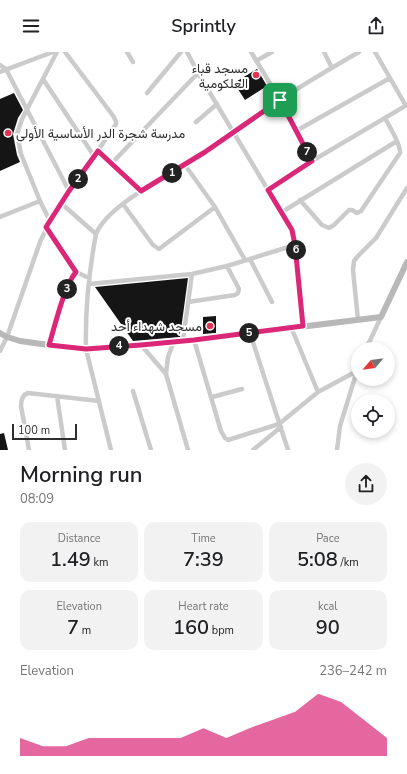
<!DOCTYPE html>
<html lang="en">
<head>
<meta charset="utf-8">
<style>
  :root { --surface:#fff; --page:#f2f2f2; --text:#202124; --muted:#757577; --accent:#db2777 }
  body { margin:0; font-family:"Nunito Sans",Vazirmatn,sans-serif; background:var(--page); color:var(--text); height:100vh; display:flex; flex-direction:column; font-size:15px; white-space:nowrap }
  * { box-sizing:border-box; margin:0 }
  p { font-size:13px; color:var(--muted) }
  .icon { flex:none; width:22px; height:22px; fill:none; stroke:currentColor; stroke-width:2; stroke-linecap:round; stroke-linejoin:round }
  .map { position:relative; height:398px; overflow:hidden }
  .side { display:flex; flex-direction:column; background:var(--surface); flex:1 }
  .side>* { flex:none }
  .needle { width:26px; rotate:241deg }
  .buttons { position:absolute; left:351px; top:290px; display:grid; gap:8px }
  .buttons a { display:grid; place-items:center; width:44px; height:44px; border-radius:50%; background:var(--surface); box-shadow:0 2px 6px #0003; font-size:20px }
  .scale { position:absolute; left:12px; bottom:10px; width:65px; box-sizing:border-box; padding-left:4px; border:2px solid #2e2e2e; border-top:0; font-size:11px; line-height:14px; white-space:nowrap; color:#2e2e2e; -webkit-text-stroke:3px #fff; paint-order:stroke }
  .pin { position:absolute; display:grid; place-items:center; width:34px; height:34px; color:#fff; margin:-17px; border-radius:8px; box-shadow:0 2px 6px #0006 }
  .km { position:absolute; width:20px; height:20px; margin:-10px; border-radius:50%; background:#222; color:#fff; font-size:11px; line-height:20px; text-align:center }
  .round { display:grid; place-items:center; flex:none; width:42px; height:42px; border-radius:21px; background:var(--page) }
  .summary { display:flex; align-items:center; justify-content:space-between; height:68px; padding:0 20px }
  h1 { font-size:22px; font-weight:600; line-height:30px }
  .figures { display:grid; grid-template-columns:repeat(3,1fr); gap:6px; height:68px; padding:4px 20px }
  .figures div { display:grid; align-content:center; border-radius:10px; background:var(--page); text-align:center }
  .figures b { font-size:20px; font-weight:600 }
  .figures small { font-size:11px; font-weight:400 }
  .figures p { font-size:11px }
  .chart { height:112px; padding:8px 20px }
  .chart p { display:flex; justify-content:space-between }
  .chart svg { width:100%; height:72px; margin-top:4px; fill:var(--accent); opacity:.7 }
  header { display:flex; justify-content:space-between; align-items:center; height:52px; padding:0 20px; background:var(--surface); font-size:18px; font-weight:600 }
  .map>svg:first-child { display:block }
</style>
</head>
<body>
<header><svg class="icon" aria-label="menu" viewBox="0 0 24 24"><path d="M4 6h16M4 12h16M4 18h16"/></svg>Sprintly<svg class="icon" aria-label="share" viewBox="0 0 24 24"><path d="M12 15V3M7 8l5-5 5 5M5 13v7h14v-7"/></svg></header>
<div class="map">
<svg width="407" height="398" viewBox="0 0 407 398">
  <rect width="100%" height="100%" fill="#fff"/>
  <path fill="#151515" d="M 257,17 L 267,34 L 245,48 L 234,31 Z
    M 14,41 L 23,58 L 18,66 L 13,82 L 17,103 L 20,110 L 0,119 L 0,47 Z
    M 188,226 L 180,285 L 133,289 L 95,235 Z
    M 216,264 L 216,281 L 203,282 L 203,265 Z
    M 4,381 L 8,398 L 0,398 L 0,382 Z"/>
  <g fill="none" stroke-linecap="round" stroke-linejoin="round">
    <path stroke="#cbcbcb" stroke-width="4.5" d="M 127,0 L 133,10
      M 187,0 L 198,21 L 292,178 L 295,193 L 303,274
      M 251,0 L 280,48 L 312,109
      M 324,0 L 332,16
      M 375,0 L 406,54
      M 256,9 L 272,0
      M 0,13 L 6,17 L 69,139
      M 0,20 L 53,0
      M 43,27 L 94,104
      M 147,41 L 181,0
      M 196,70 L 217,52
      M 296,79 L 390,26
      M 98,99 L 112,111
      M 185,113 L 215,155 L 245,208
      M 268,138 L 312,109 L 407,53
      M 141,139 L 112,111 L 198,21
      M 300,148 L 322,173 L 329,176 L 334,173 L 349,158 L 352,158 L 357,161 L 361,159 L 400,101 C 401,92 389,74 385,66
      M 62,152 L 96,182
      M 123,152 L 153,193 L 159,197 L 215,155
      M 282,160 L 397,89
      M 0,165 L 40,149
      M 50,169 L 40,149 L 21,102 L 17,82 L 22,67 L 57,0
      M 46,175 L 76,220
      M 250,207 L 272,250
      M 192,222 L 227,214 L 295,193
      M 89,232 L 192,222 L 183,288
      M 188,250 L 235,243 L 238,241 L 239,237 L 227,214
      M 358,268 L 353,218 L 354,209 L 358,204 L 376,186 L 407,136
      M 291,275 L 318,340
      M 250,281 L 288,398
      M 194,288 L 221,379 L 225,386 L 228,388 L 279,372 L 318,340 L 357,319
      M 174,289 L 168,305 L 166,322 L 188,398
      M 49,293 C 55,274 64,234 76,220 L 89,226
      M 141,293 L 166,322
      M 366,297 L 381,265
      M 0,299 L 7,285 L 40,190 L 50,169 L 116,72 L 116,70 L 114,65 L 65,0
      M 133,339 L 151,398
      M 57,344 L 65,398
      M 212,345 L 242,337
      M 29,398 L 21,354 C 21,348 22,343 28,341 L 99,349
      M 111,398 L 86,297 C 85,258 89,219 96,182 C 108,152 169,124 196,106 C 225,87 252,65 281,47 C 306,31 333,15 359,0
      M 253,398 L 281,375
      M 337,398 L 340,374 L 357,319"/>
    <path stroke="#b8b8b8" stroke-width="6" d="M 0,281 L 7,285 L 20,289 L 49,293 L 86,297 L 194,288 L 381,265 L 407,210"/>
  </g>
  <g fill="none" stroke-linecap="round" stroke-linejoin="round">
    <g stroke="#fff" stroke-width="8">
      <path id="route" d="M 280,48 L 312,109 L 268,138 L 292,178 L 295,193 L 303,274 L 194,288 L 141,293 L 86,297 L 49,293 C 55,274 64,234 76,220 L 46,175 L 69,139 L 98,99 L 141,139 L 205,100 Z"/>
    </g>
    <use href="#route" stroke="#db2777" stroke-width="5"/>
  </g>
  <g fill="#e33254" stroke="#fff" stroke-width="1.5">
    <circle cx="256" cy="23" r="4"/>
    <circle cx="8" cy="81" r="4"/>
    <circle cx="210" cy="274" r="4"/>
  </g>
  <g text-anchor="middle" stroke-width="4" stroke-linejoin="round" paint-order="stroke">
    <g font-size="13" fill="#2e2e2e" stroke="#fff" text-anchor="end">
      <text x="248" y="21">مسجد قباء<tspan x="248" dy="15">العلكومية</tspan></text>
      <text x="16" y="86" text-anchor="start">مدرسة شجرة الدر الأساسية الأولى</text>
      <text x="202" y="279">مسجد شهداء أحد</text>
    </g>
  </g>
</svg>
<div class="buttons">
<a><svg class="needle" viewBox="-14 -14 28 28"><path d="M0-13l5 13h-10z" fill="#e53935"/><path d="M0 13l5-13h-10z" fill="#757577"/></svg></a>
<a><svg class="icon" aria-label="locate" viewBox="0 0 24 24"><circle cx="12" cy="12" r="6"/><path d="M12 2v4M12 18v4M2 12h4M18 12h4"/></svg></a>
</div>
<div class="scale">100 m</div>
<div class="pin" style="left:280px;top:48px;background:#1e9e55"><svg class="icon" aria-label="arrive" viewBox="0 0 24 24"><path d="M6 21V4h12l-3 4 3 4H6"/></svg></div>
<b class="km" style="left:172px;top:121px">1</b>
<b class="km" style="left:78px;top:127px">2</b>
<b class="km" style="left:67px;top:237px">3</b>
<b class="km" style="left:119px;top:294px">4</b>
<b class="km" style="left:249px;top:281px">5</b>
<b class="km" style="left:296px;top:198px">6</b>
<b class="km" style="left:307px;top:100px">7</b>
</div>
<section class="side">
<div class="summary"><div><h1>Morning run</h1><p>08:09</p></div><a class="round"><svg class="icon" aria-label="share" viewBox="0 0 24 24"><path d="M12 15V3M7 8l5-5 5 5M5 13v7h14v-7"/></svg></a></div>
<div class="figures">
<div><p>Distance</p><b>1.49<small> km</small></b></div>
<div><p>Time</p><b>7:39</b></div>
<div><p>Pace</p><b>5:08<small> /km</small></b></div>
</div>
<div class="figures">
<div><p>Elevation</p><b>7<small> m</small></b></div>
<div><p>Heart rate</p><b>160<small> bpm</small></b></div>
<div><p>kcal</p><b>90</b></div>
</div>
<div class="chart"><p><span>Elevation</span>236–242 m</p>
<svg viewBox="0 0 160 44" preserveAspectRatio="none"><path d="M0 44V33L10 38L20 38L30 33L40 33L50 33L60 33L70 33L80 27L90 33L100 27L110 22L120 17L130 6L140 11L150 22L160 33V44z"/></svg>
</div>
</section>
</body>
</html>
